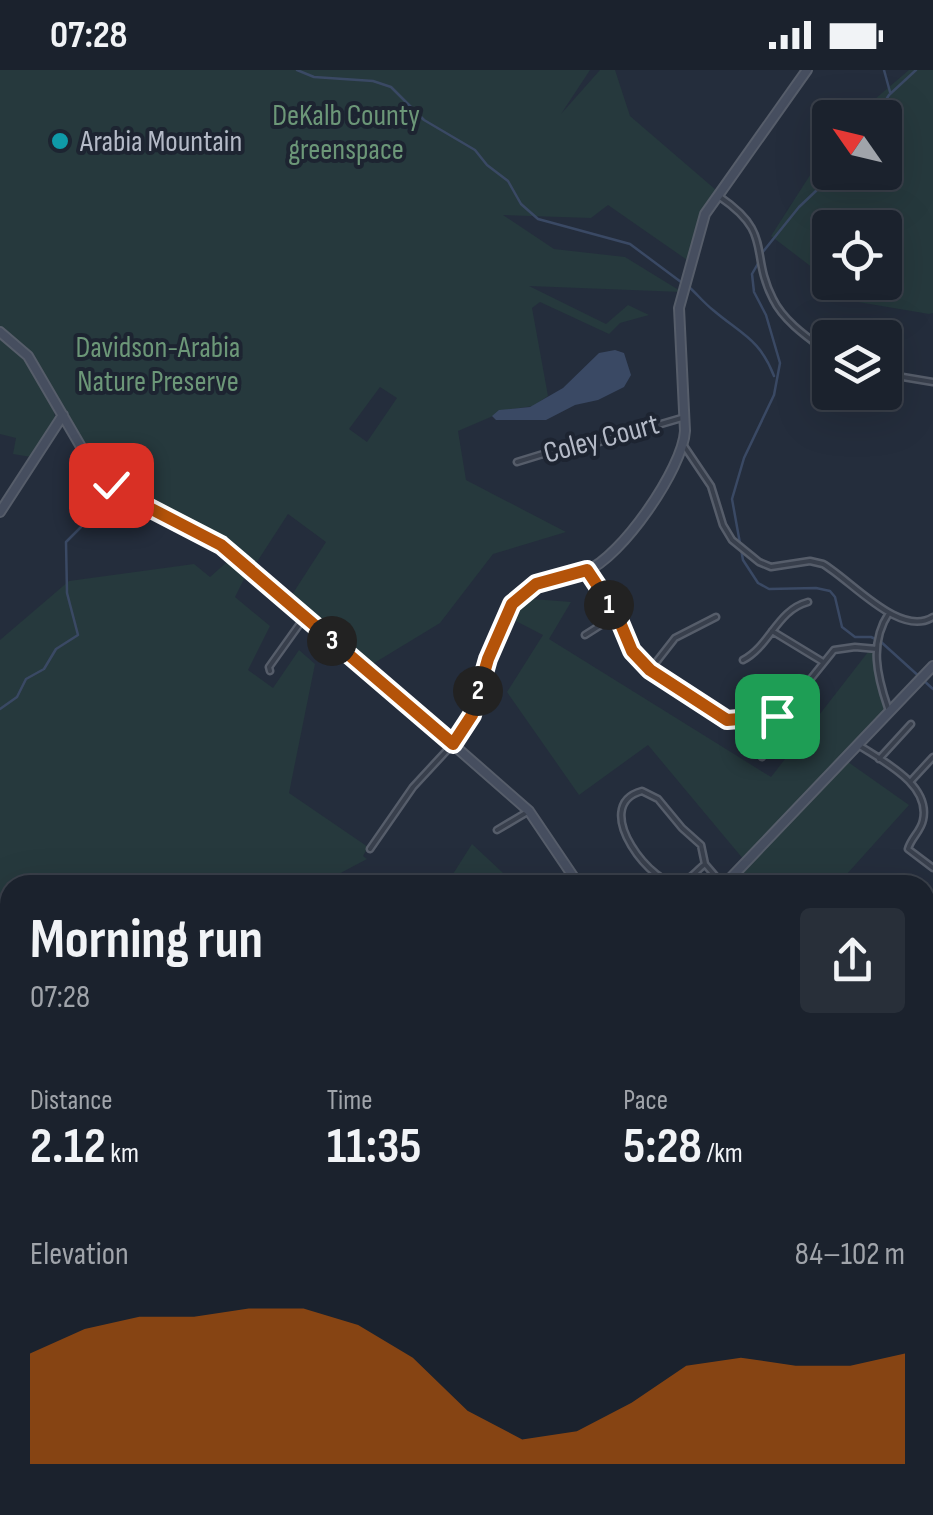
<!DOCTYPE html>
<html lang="en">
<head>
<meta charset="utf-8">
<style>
  :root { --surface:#1b222d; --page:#282f39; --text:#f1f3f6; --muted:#a0a4aa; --line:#393f49; --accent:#b45309 }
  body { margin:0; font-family:"Sofia Sans Condensed",sans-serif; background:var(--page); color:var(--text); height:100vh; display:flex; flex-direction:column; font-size:38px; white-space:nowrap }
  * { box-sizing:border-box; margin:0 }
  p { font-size:32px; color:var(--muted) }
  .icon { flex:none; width:55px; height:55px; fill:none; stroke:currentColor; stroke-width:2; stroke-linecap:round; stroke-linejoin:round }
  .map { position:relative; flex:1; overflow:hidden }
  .side { position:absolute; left:0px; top:805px; width:935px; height:640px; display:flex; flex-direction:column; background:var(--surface); border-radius:30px 30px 0 0; box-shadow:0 10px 40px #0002,0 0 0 2px var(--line) }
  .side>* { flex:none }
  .needle { width:65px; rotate:304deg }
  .buttons { position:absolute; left:812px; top:30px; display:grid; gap:20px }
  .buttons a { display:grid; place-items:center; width:90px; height:90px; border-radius:10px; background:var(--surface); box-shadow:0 10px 40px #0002,0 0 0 2px var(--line); font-size:50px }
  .pin { position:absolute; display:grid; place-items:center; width:85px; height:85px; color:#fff; margin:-42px; border-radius:20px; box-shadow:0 5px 15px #0006 }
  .km { position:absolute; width:50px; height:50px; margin:-25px; border-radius:50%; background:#222; color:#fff; font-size:28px; line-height:50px; text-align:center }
  .round { display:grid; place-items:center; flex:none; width:105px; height:105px; border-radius:10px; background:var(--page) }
  .headline { display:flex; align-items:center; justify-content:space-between; height:170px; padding:0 30px }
  h1 { font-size:55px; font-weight:700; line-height:75px }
  .figures { display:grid; grid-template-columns:repeat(3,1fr); gap:15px; height:170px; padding:10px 30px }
  .figures div { display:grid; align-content:center }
  .figures b { font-size:50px; font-weight:700 }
  .figures small { font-size:28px; font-weight:400 }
  .figures p { font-size:28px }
  .chart { height:280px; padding:20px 30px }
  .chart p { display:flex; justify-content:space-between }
  .chart svg { width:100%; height:180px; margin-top:10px; fill:var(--accent); opacity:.7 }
  .status { display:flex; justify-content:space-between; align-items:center; height:70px; padding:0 50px; background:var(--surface); direction:ltr }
  .status svg { height:28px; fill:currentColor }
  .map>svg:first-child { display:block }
</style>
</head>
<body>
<div class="status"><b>07:28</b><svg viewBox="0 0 49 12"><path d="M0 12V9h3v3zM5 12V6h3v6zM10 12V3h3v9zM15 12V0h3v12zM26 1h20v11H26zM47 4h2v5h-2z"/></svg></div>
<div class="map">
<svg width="933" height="1445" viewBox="0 0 933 1445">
  <rect width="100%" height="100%" fill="#242d3c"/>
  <path fill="#26393d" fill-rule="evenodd" d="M 0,0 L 590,0 L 561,44 L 600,0 L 615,0 L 630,46 L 716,120 L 706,141 L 690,192 L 608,135 L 591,148 L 503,145 L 554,179 L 625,187 L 682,222 L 529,216 L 606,254 L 628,235 L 649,245 L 620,253 L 609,264 L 540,232 L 532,238 L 548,326 L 533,336 L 507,340 L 458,361 L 466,410 L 566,462 L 493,484 L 440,553 L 366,598 L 288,531 L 326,472 L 288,444 L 253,498 L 194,458 L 145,437 L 104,405 L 60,332 L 53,334 L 55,348 L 31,387 L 13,384 L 16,368 L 0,364 ZM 380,317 L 397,328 L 367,372 L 349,359 Z
    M 909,0 L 933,0 L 933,243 L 929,244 L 858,232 L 833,213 L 885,212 L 885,158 L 830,158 L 830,211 L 771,166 L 830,74 L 830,102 L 885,102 L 885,48 L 854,47 Z
    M 227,492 L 247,503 L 235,527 L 270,556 L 248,600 L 273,618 L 299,580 L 315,594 L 289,723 L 368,777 L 363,786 L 367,789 L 318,815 L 10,815 L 10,1435 L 106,1435 L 120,1445 L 0,1445 L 0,570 L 69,511 L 194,494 L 210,507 Z
    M 520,528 L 571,532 L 549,569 L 771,707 L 875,573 L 878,614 L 887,642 L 841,687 L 909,735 L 837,815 L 720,815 L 744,790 L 648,675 L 579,725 L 507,622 L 543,565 L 508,547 Z
    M 472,774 L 516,815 L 446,815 Z"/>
  <path fill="#3a4964" d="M 615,280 L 624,283 L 631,305 L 624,317 L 598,330 L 575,335 L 546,350 L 496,350 L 492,346 L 499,340 L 530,337 L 563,318 L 599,283 Z"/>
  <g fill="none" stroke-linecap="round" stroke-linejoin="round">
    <path stroke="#3a4964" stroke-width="2.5" d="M 297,0 L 314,7 L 373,11 L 391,17 L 424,50 L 475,80 L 487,95 L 508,111 L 521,134 L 538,149 L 630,174 L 681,212
      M 884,0 L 890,22
      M 868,48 L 880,39 L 889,25 L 916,0
      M 762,183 L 799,137 L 836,102
      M 760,190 L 752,204 L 754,222 L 766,245 L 780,293 L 774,325 L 744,388 L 732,429 L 743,490 L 758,513 L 769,519 L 816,518 L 830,521 L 835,527 L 842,557 L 855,567 L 871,567 L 880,571 L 933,619
      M 689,217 C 697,224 704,233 713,240 C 741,264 760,269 774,306
      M 0,639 L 17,627 L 26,609 L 44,599 L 56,579 L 78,565 L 67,523 L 66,472 L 81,457
      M 0,888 L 10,893
      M 652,1435 L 658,1445"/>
    <g stroke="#565d6a" stroke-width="9">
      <path id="street" d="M 720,127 C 774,164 749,182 773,229 C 784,252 810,269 830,284
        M 885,304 L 933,312
        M 684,376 L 711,416 L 723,455 L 732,470 L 759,492 L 771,497 L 810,491 L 823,494 C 852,511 900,568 933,547
        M 517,392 L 566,377 L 593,374 L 685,347
        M 587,501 L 617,545 L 640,591 L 690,628 L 727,650 L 755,649 L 784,642 L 834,580 L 855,577 L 877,579
        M 772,561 L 823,592
        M 585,565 L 615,546
        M 743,590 C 770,576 777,540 808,532
        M 650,600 L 675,568 L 716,547
        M 270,601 L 269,597 L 304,548
        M 888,638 C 877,606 869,573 889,543
        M 755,649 L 762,687
        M 857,674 C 882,691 931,714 923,750 C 921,761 911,768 908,779 L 933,798
        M 879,689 L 911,654
        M 910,712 L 933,687
        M 497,760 L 529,741
        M 370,779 L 413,717 L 450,677
        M 705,794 C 697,800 689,811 680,813 C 656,821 587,736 642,721 L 658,729 L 682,758 L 701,775 L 705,794 L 723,815
        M 926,1251 L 928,1260
        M 925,1412 L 933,1413
        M 254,1435 L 269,1445
        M 316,1435 L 331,1445
        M 571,1435 L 582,1436
        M 726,1435 L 744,1435
        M 507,1436 L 515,1445
        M 248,1445 L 254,1435
        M 389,1445 L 405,1435
        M 446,1445 L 457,1435
        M 497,1445 L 506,1435
        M 792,1445 L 799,1435
        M 839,1445 L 843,1435
        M 885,1445 L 894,1435"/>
    </g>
    <g stroke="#565d6a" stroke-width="12">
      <path id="secondary" d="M 0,262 L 28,286 L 84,382 L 111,415 L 140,433 L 221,475 L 376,607 L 529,741 L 579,815
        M 0,442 L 63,345
        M 453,674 C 487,645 483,566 516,528 C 535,508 562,509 586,501 C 621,488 683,398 685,361 L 679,238 L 705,144 L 807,0
        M 724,815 L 933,596
        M 925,1214 L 933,1222
        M 143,1445 L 158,1435"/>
    </g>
    <use href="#street" stroke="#383f4c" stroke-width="4"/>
    <use href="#secondary" stroke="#464e5f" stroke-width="8"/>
  </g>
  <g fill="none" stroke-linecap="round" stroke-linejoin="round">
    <g stroke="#fff" stroke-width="20">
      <path id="route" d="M 111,415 L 140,433 L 221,475 L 453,674 L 472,645 L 488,589 L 512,534 L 536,514 L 587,500 L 617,545 L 632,581 L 650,600 L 727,650 L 777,646"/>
    </g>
    <use href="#route" stroke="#b45309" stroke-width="12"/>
  </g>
  <circle fill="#0f9aa8" stroke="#1d2431" stroke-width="4" cx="60" cy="71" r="10"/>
  <g text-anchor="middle" stroke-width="8" stroke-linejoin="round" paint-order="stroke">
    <g font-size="30" fill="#6c9778" stroke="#1d2431">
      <text x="346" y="55">DeKalb County<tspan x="346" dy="34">greenspace</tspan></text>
      <text x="158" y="287">Davidson-Arabia<tspan x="158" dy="34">Nature Preserve</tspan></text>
    </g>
    <g font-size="30" fill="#b4bac7" stroke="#1d2431" text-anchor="start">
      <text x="80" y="81">Arabia Mountain</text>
    </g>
    <g font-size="30" fill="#b4bac7" stroke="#1d2431">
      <text transform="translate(601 368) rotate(-15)" y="10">Coley Court</text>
    </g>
  </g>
</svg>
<div class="buttons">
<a><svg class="needle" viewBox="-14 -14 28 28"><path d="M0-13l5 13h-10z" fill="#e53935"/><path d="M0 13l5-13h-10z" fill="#a0a4aa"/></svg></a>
<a><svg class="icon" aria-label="locate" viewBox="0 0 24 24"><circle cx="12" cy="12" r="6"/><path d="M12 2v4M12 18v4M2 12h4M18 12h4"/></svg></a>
<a><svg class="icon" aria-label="layers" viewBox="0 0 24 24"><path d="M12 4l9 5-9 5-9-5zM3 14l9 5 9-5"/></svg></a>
</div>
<div class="pin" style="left:777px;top:646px;background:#1e9e55"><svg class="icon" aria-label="arrive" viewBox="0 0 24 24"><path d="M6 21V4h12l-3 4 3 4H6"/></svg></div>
<div class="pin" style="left:111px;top:415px;background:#d93025"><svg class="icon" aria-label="check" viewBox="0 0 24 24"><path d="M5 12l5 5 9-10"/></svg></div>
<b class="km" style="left:609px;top:535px">1</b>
<b class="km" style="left:478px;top:621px">2</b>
<b class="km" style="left:332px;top:571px">3</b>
<section class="side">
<div class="headline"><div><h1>Morning run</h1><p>07:28</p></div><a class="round"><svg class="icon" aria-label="share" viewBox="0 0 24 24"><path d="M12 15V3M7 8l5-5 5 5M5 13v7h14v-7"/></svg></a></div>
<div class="figures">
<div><p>Distance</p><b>2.12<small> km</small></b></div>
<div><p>Time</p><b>11:35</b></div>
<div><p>Pace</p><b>5:28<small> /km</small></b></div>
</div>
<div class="chart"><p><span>Elevation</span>84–102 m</p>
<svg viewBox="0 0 160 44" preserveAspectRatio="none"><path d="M0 44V17L10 11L20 8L30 8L40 6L50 6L60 10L70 18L80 31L90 38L100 36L110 29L120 20L130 18L140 20L150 20L160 17V44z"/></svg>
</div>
</section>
</div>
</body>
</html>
